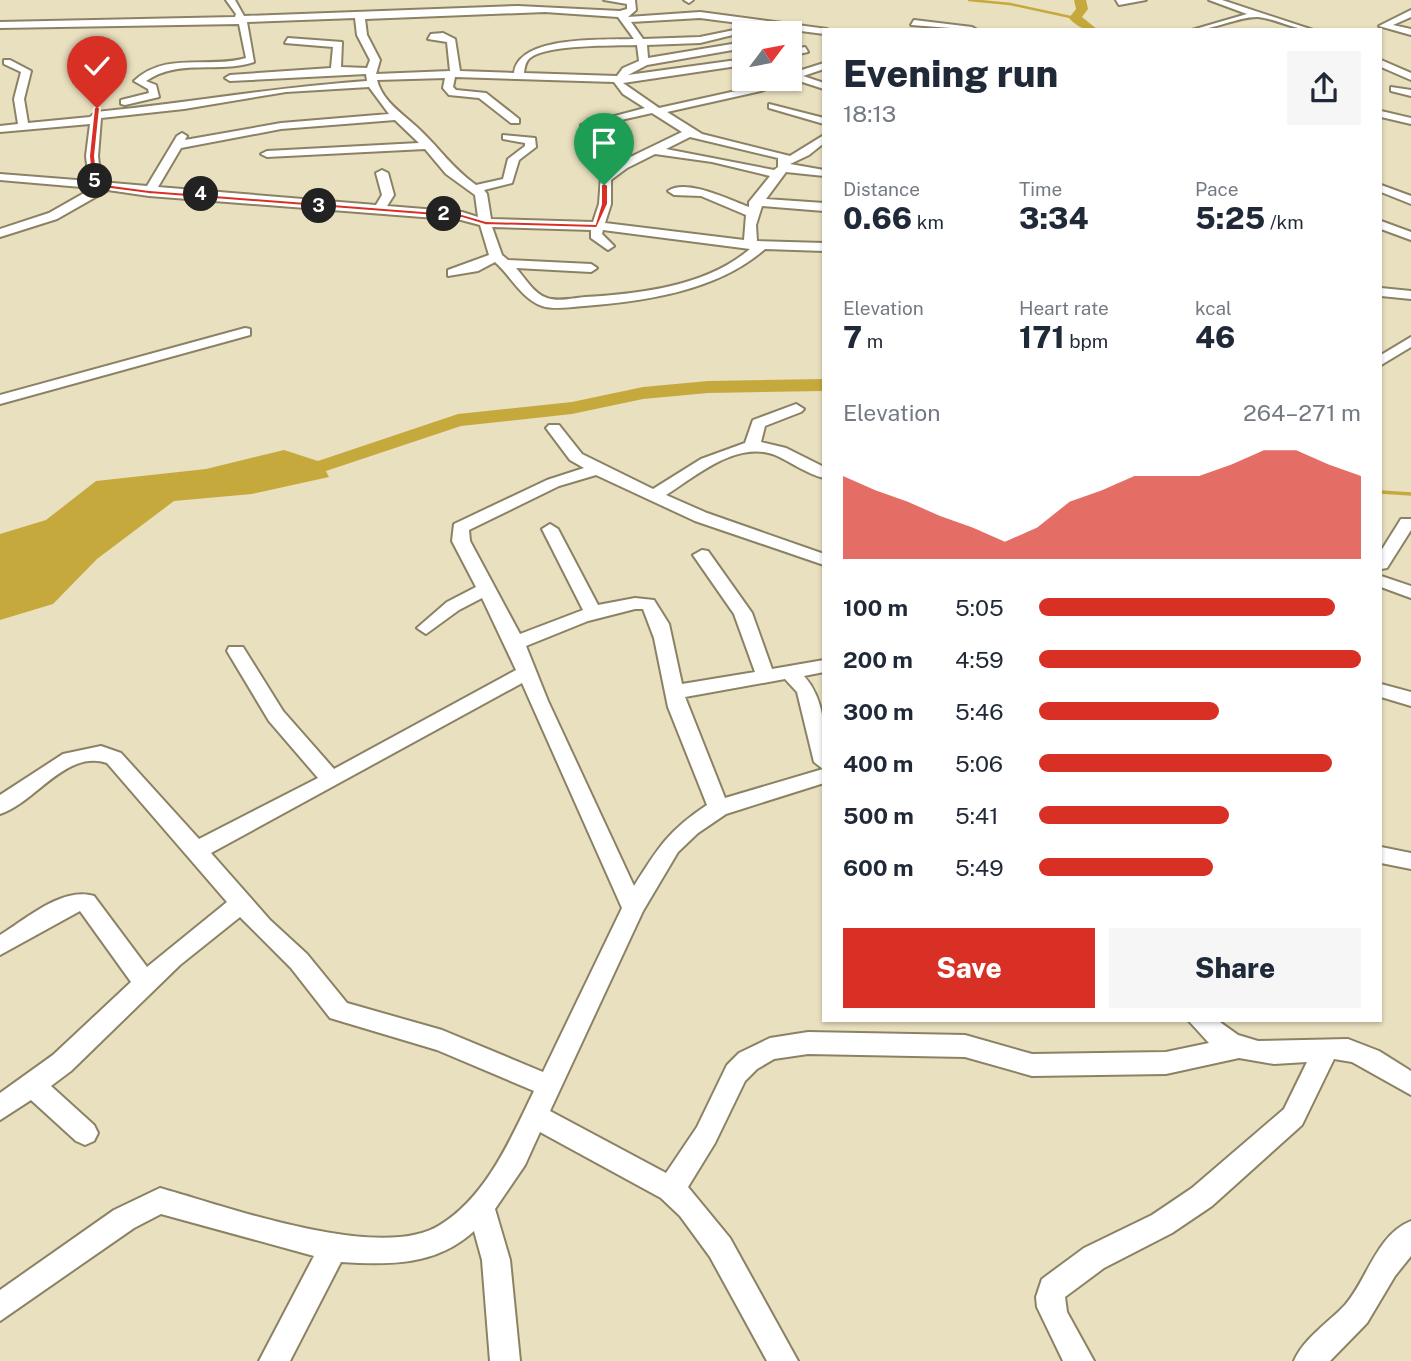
<!DOCTYPE html>
<html lang="en">
<head>
<meta charset="utf-8">
<style>
  :root { --surface:#fff; --page:#f6f6f7; --text:#1f2937; --muted:#747a83; --accent:#d93025 }
  body { margin:0; font-family:"Public Sans",sans-serif; background:var(--page); color:var(--text); height:100vh; display:flex; flex-direction:column; font-size:26px; white-space:nowrap }
  * { box-sizing:border-box; margin:0 }
  p { font-size:23px; color:var(--muted) }
  .icon { flex:none; width:38px; height:38px; fill:none; stroke:currentColor; stroke-width:2; stroke-linecap:round; stroke-linejoin:round }
  .map { position:relative; flex:1; overflow:hidden }
  .panel { position:absolute; left:822px; top:28px; width:560px; height:994px; display:flex; flex-direction:column; background:var(--surface); border-radius:0px; box-shadow:0 2px 5px #0004 }
  .panel>* { flex:none }
  .needle { width:46px; rotate:58deg }
  .controls { position:absolute; left:732px; top:21px; display:grid; gap:14px }
  .controls a { display:grid; place-items:center; width:70px; height:70px; border-radius:0px; background:var(--surface); box-shadow:0 2px 5px #0004; font-size:35px }
  .pin { position:absolute; display:grid; place-items:center; width:60px; height:60px; color:#fff; margin:-72px -30px; border-radius:50% 50% 50% 0; rotate:-45deg; box-shadow:0 0 7px #0007 }
  .pin .icon { rotate:45deg }
  .km { position:absolute; width:35px; height:35px; margin:-18px; border-radius:50%; background:#222; color:#fff; font-size:19px; line-height:35px; text-align:center }
  .round { display:grid; place-items:center; flex:none; width:74px; height:74px; border-radius:0px; background:var(--page) }
  .head { display:flex; align-items:center; justify-content:space-between; height:119px; padding:0 21px }
  h1 { font-size:38px; font-weight:800; line-height:52px }
  .metrics { display:grid; grid-template-columns:repeat(3,1fr); gap:10px; height:119px; padding:7px 21px }
  .metrics div { display:grid; align-content:center }
  .metrics b { font-size:30px; font-weight:800 }
  .metrics small { font-size:19px; font-weight:400 }
  .metrics p { font-size:19px }
  .chart { height:196px; padding:14px 21px }
  .chart p { display:flex; justify-content:space-between }
  .chart svg { width:100%; height:126px; margin-top:7px; fill:var(--accent); opacity:.7 }
  .button { display:flex; gap:14px; margin-top:auto; padding:14px 21px }
  .button a { flex:1; height:80px; border-radius:0px; background:var(--accent); color:#fff; font-size:28px; font-weight:800; line-height:80px; text-align:center }
  .button a+a { background:var(--page); color:var(--text) }
  ul { padding:0 21px; list-style:none; font-size:23px }
  li { display:grid; grid-template-columns:112px 84px 1fr; align-items:center; height:52px }
  li i { height:18px; border-radius:9px; background:var(--accent) }
  .map>svg:first-child { display:block }
</style>
</head>
<body>
<div class="map">
<svg width="1411" height="1361" viewBox="0 0 1411 1361">
  <rect width="100%" height="100%" fill="#e9e0bf"/>
  <path fill="#c6a93d" d="M 284,450 L 321,462 L 329,477 L 252,494 L 174,501 L 97,559 L 53,604 L 0,620 L 0,534 L 46,520 L 96,481 L 206,469 Z"/>
  <g fill="none" stroke-linecap="round" stroke-linejoin="round">
    <path stroke="#c6a93d" stroke-width="2.5" d="M 969,0 L 1010,4 L 1075,18"/>
    <path stroke="#c6a93d" stroke-width="3.5" d="M 1381,492 L 1411,494"/>
    <path fill="#c6a93d" fill-rule="evenodd" d="M 1074,0 L 1086,0 L 1088,9 L 1082,17 L 1098,30 C 1085,30 1078,28 1069,18 L 1076,9 Z
      M 824,379 L 824,391 L 708,393 L 643,399 L 572,414 L 461,426 L 323,472 L 290,479 L 280,473 L 283,469 L 312,463 L 458,414 L 572,402 L 643,387 L 708,381 Z"/>
    <g stroke="#8b8265" stroke-width="4">
      <path id="minor" d="M 226,0 L 235,0 L 244,16 L 518,6 L 620,11 L 627,9 L 627,4 L 604,0 L 635,0 L 636,10 L 628,17 L 700,12 L 827,29 L 824,34 L 700,18 L 631,22 L 643,39 L 700,37 L 744,28 L 749,31 L 700,43 L 647,45 L 648,58 L 744,42 L 744,48 L 647,65 L 628,75 L 744,59 L 744,65 L 623,83 L 659,108 L 754,87 L 775,79 L 789,79 L 789,74 L 824,63 L 824,69 L 803,76 L 824,83 L 824,89 L 793,79 L 761,91 L 667,112 L 702,134 L 790,156 L 824,135 L 824,143 L 809,155 L 790,164 L 824,170 L 824,176 L 786,172 L 766,199 L 824,203 L 824,211 L 762,206 L 756,225 L 757,241 L 824,243 L 824,251 L 765,249 C 717,291 646,301 584,306 C 571,307 554,310 542,306 C 521,298 511,276 495,262 L 478,271 L 448,276 L 448,270 L 489,255 L 480,225 L 461,220 L 149,196 L 108,190 L 57,219 L 0,237 L 0,229 L 49,213 L 93,188 L 0,180 L 0,174 L 89,181 L 86,156 L 90,124 L 0,132 L 0,126 L 18,124 L 14,99 L 21,72 L 4,64 L 4,60 L 10,60 L 31,71 L 24,99 L 28,123 L 90,117 L 96,112 C 187,103 276,87 367,81 L 366,74 L 230,81 L 225,78 L 230,75 L 331,68 L 333,47 L 285,43 L 288,38 L 342,42 L 341,67 L 367,68 L 370,60 L 357,35 L 355,18 L 247,22 L 254,62 C 219,74 179,58 146,81 L 156,85 L 159,97 L 125,105 L 121,104 L 121,100 L 149,93 L 148,89 L 134,81 C 165,51 209,69 246,58 L 239,24 L 0,28 L 0,22 L 235,17 L 236,14 ZM 545,12 L 618,17 L 634,39 C 605,40 518,35 514,73 L 460,71 L 455,39 L 443,33 L 431,34 L 428,39 L 447,42 L 450,71 L 376,74 L 380,60 L 367,35 L 365,19 ZM 637,45 L 639,61 L 623,68 L 617,76 L 524,73 C 525,67 525,62 530,58 C 547,44 614,46 637,45 ZM 455,77 L 614,82 L 623,94 L 645,108 L 581,125 L 581,129 L 652,113 L 682,132 L 618,163 L 601,177 L 599,204 L 593,222 L 491,219 L 487,194 L 484,190 L 512,183 L 519,160 L 536,147 L 535,138 L 503,135 L 503,139 L 525,143 L 525,146 L 508,159 L 503,179 L 476,185 C 453,169 440,149 420,130 C 404,114 383,103 377,80 L 445,78 L 443,88 L 449,95 L 479,98 L 511,123 L 519,123 L 519,119 L 486,93 L 456,90 L 453,87 ZM 369,87 L 389,114 L 281,123 L 185,140 L 187,136 L 182,133 L 177,136 L 147,186 L 101,182 L 98,156 L 101,118 L 184,109 L 286,92 ZM 395,120 L 419,143 L 267,151 L 261,154 L 267,157 L 425,149 L 446,174 L 475,195 L 478,217 L 462,212 L 387,206 L 394,195 L 388,173 L 382,170 L 376,173 L 382,195 L 376,205 L 158,187 L 181,148 L 281,129 ZM 690,137 L 778,158 L 778,167 L 774,170 L 666,149 ZM 655,154 L 712,162 L 770,176 L 749,202 L 749,207 C 730,200 686,178 668,191 L 674,195 L 701,196 L 746,215 L 744,240 L 605,223 L 611,204 L 611,180 L 627,168 ZM 492,227 L 591,230 L 591,238 L 608,250 L 614,246 L 602,234 L 603,230 L 750,249 C 707,286 640,294 585,297 C 574,298 558,302 547,298 C 534,294 525,278 516,268 L 591,272 L 597,268 L 591,264 L 508,260 L 502,255 Z
        M 684,0 L 693,0 L 689,3 Z
        M 1116,0 L 1146,0 L 1119,5 Z
        M 1209,0 L 1222,0 L 1313,30 C 1293,30 1277,19 1258,17 C 1240,16 1214,30 1192,30 L 1247,14 Z
        M 1411,10 L 1411,17 L 1393,25 L 1411,29 L 1411,35 L 1379,26 Z
        M 914,20 L 972,27 L 977,30 L 911,25 Z
        M 805,47 L 808,52 L 789,56 L 789,50 Z
        M 1381,60 L 1411,73 L 1411,80 L 1381,67 Z
        M 1391,87 L 1411,90 L 1411,96 L 1391,91 Z
        M 769,104 L 824,118 L 824,124 L 769,108 Z
        M 1381,111 L 1411,118 L 1411,124 L 1381,117 Z
        M 1381,185 L 1411,196 L 1411,204 L 1381,192 Z
        M 1381,221 L 1411,232 L 1411,240 L 1381,229 Z
        M 1381,288 L 1411,291 L 1411,299 L 1381,296 Z
        M 245,328 L 250,329 L 250,335 L 0,404 L 0,395 Z
        M 1411,337 L 1411,347 L 1381,365 L 1381,355 Z
        M 796,404 L 804,409 L 801,412 L 765,426 L 761,442 L 786,448 L 824,467 L 824,478 C 807,474 791,462 775,455 C 737,440 696,476 666,495 L 707,513 L 824,554 L 824,565 L 695,521 L 596,475 L 559,486 L 469,530 L 470,541 L 520,634 L 583,610 L 542,529 L 550,524 L 558,529 L 598,605 L 635,598 L 654,600 L 669,624 L 682,684 L 755,672 L 734,614 L 693,555 L 702,550 L 708,551 L 752,613 L 772,669 L 824,660 L 824,672 L 804,676 C 830,705 824,747 824,783 L 726,814 L 698,833 L 678,852 L 643,911 L 550,1111 L 666,1173 L 697,1127 L 727,1065 L 739,1053 L 770,1038 L 808,1032 L 965,1035 L 1032,1054 L 1166,1052 L 1209,1043 L 1188,1020 L 1217,1020 L 1238,1035 L 1258,1041 L 1348,1039 L 1379,1051 L 1411,1071 L 1411,1095 L 1352,1062 L 1334,1059 L 1302,1125 L 1212,1206 L 1172,1233 L 1104,1268 L 1065,1297 L 1067,1312 L 1094,1361 L 1063,1361 L 1037,1307 L 1036,1297 L 1042,1279 L 1084,1248 L 1152,1215 L 1192,1188 L 1284,1109 L 1307,1062 L 1274,1064 L 1239,1058 L 1166,1074 L 1032,1076 L 965,1057 L 808,1054 L 774,1059 L 757,1069 L 745,1081 L 715,1143 L 688,1187 L 730,1238 L 798,1361 L 767,1361 L 710,1257 L 680,1216 L 661,1198 L 540,1132 L 525,1165 L 495,1209 L 510,1260 L 520,1361 L 490,1361 L 482,1260 L 474,1231 C 436,1266 389,1265 341,1262 L 290,1361 L 259,1361 L 314,1256 L 161,1214 L 134,1228 L 0,1321 L 0,1290 L 114,1210 L 160,1188 C 225,1206 381,1263 440,1225 C 487,1196 511,1138 534,1091 L 437,1050 L 330,1018 L 291,968 L 240,917 L 180,965 L 71,1071 L 51,1086 L 94,1125 L 98,1133 L 94,1141 L 85,1145 L 76,1141 L 31,1100 L 0,1120 L 0,1093 L 53,1055 L 131,982 L 80,911 L 0,955 L 0,935 C 26,919 63,886 94,896 L 147,967 L 227,902 L 107,763 C 66,749 35,803 0,814 L 0,795 L 63,754 L 101,746 L 121,753 L 199,839 L 318,778 L 269,721 L 227,651 L 229,647 L 243,647 L 283,711 L 334,769 L 516,670 L 482,598 L 459,610 L 426,634 L 417,628 L 447,602 L 476,587 L 452,541 L 454,524 L 547,480 L 584,468 L 570,460 L 546,428 L 549,425 L 559,425 L 582,454 L 653,489 L 701,459 L 745,443 L 753,420 ZM 635,609 L 643,609 L 654,638 L 668,707 L 707,805 C 668,831 658,848 634,886 L 548,701 L 526,646 L 588,621 ZM 785,679 L 797,692 L 814,762 L 823,769 L 725,798 L 685,697 ZM 522,683 L 622,908 L 543,1072 L 442,1030 L 347,1003 L 307,954 L 270,920 L 211,853 Z
        M 1401,519 L 1411,519 L 1411,530 L 1387,568 L 1381,569 L 1381,551 Z
        M 1381,576 L 1411,586 L 1411,598 L 1381,587 Z
        M 1381,684 L 1411,692 L 1411,706 L 1381,697 Z
        M 1381,847 L 1411,853 L 1411,869 L 1381,863 Z
        M 1411,1221 L 1411,1256 L 1395,1276 L 1367,1323 L 1330,1361 L 1294,1361 C 1304,1338 1328,1323 1345,1305 C 1367,1280 1377,1234 1411,1221 Z"/>
    </g>
    <use href="#minor" fill="#fff" fill-rule="evenodd"/>
  </g>
  <path fill="#d93025" stroke="#fff" stroke-width="2" d="M 97,106 L 100,108 L 95,156 L 98,183 L 149,190 L 462,214 L 486,221 L 595,224 L 601,204 L 601,185 L 604,183 L 608,185 L 608,204 L 597,228 L 485,225 L 462,218 L 149,194 L 95,187 L 92,185 L 89,156 L 94,108 Z"/>
</svg>
<div class="controls">
<a><svg class="needle" viewBox="-14 -14 28 28"><path d="M0-13l5 13h-10z" fill="#e53935"/><path d="M0 13l5-13h-10z" fill="#747a83"/></svg></a>
</div>
<div class="pin" style="left:604px;top:185px;background:#1e9e55"><svg class="icon" aria-label="arrive" viewBox="0 0 24 24"><path d="M6 21V4h12l-3 4 3 4H6"/></svg></div>
<div class="pin" style="left:97px;top:108px;background:#d93025"><svg class="icon" aria-label="check" viewBox="0 0 24 24"><path d="M5 12l5 5 9-10"/></svg></div>
<b class="km" style="left:444px;top:214px">2</b>
<b class="km" style="left:319px;top:206px">3</b>
<b class="km" style="left:201px;top:194px">4</b>
<b class="km" style="left:95px;top:181px">5</b>
<section class="panel">
<div class="head"><div><h1>Evening run</h1><p>18:13</p></div><a class="round"><svg class="icon" aria-label="share" viewBox="0 0 24 24"><path d="M12 15V3M7 8l5-5 5 5M5 13v7h14v-7"/></svg></a></div>
<div class="metrics">
<div><p>Distance</p><b>0.66<small> km</small></b></div>
<div><p>Time</p><b>3:34</b></div>
<div><p>Pace</p><b>5:25<small> /km</small></b></div>
</div>
<div class="metrics">
<div><p>Elevation</p><b>7<small> m</small></b></div>
<div><p>Heart rate</p><b>171<small> bpm</small></b></div>
<div><p>kcal</p><b>46</b></div>
</div>
<div class="chart"><p><span>Elevation</span>264–271 m</p>
<svg viewBox="0 0 160 44" preserveAspectRatio="none"><path d="M0 44V15L10 20L20 24L30 29L40 33L50 38L60 33L70 24L80 20L90 15L100 15L110 15L120 11L130 6L140 6L150 11L160 15V44z"/></svg>
</div>
<ul>
<li><b>100 m</b>5:05<i style="width:92%"></i></li>
<li><b>200 m</b>4:59<i style="width:100%"></i></li>
<li><b>300 m</b>5:46<i style="width:56%"></i></li>
<li><b>400 m</b>5:06<i style="width:91%"></i></li>
<li><b>500 m</b>5:41<i style="width:59%"></i></li>
<li><b>600 m</b>5:49<i style="width:54%"></i></li>
</ul>
<div class="button"><a>Save</a><a>Share</a></div>
</section>
</div>
</body>
</html>
